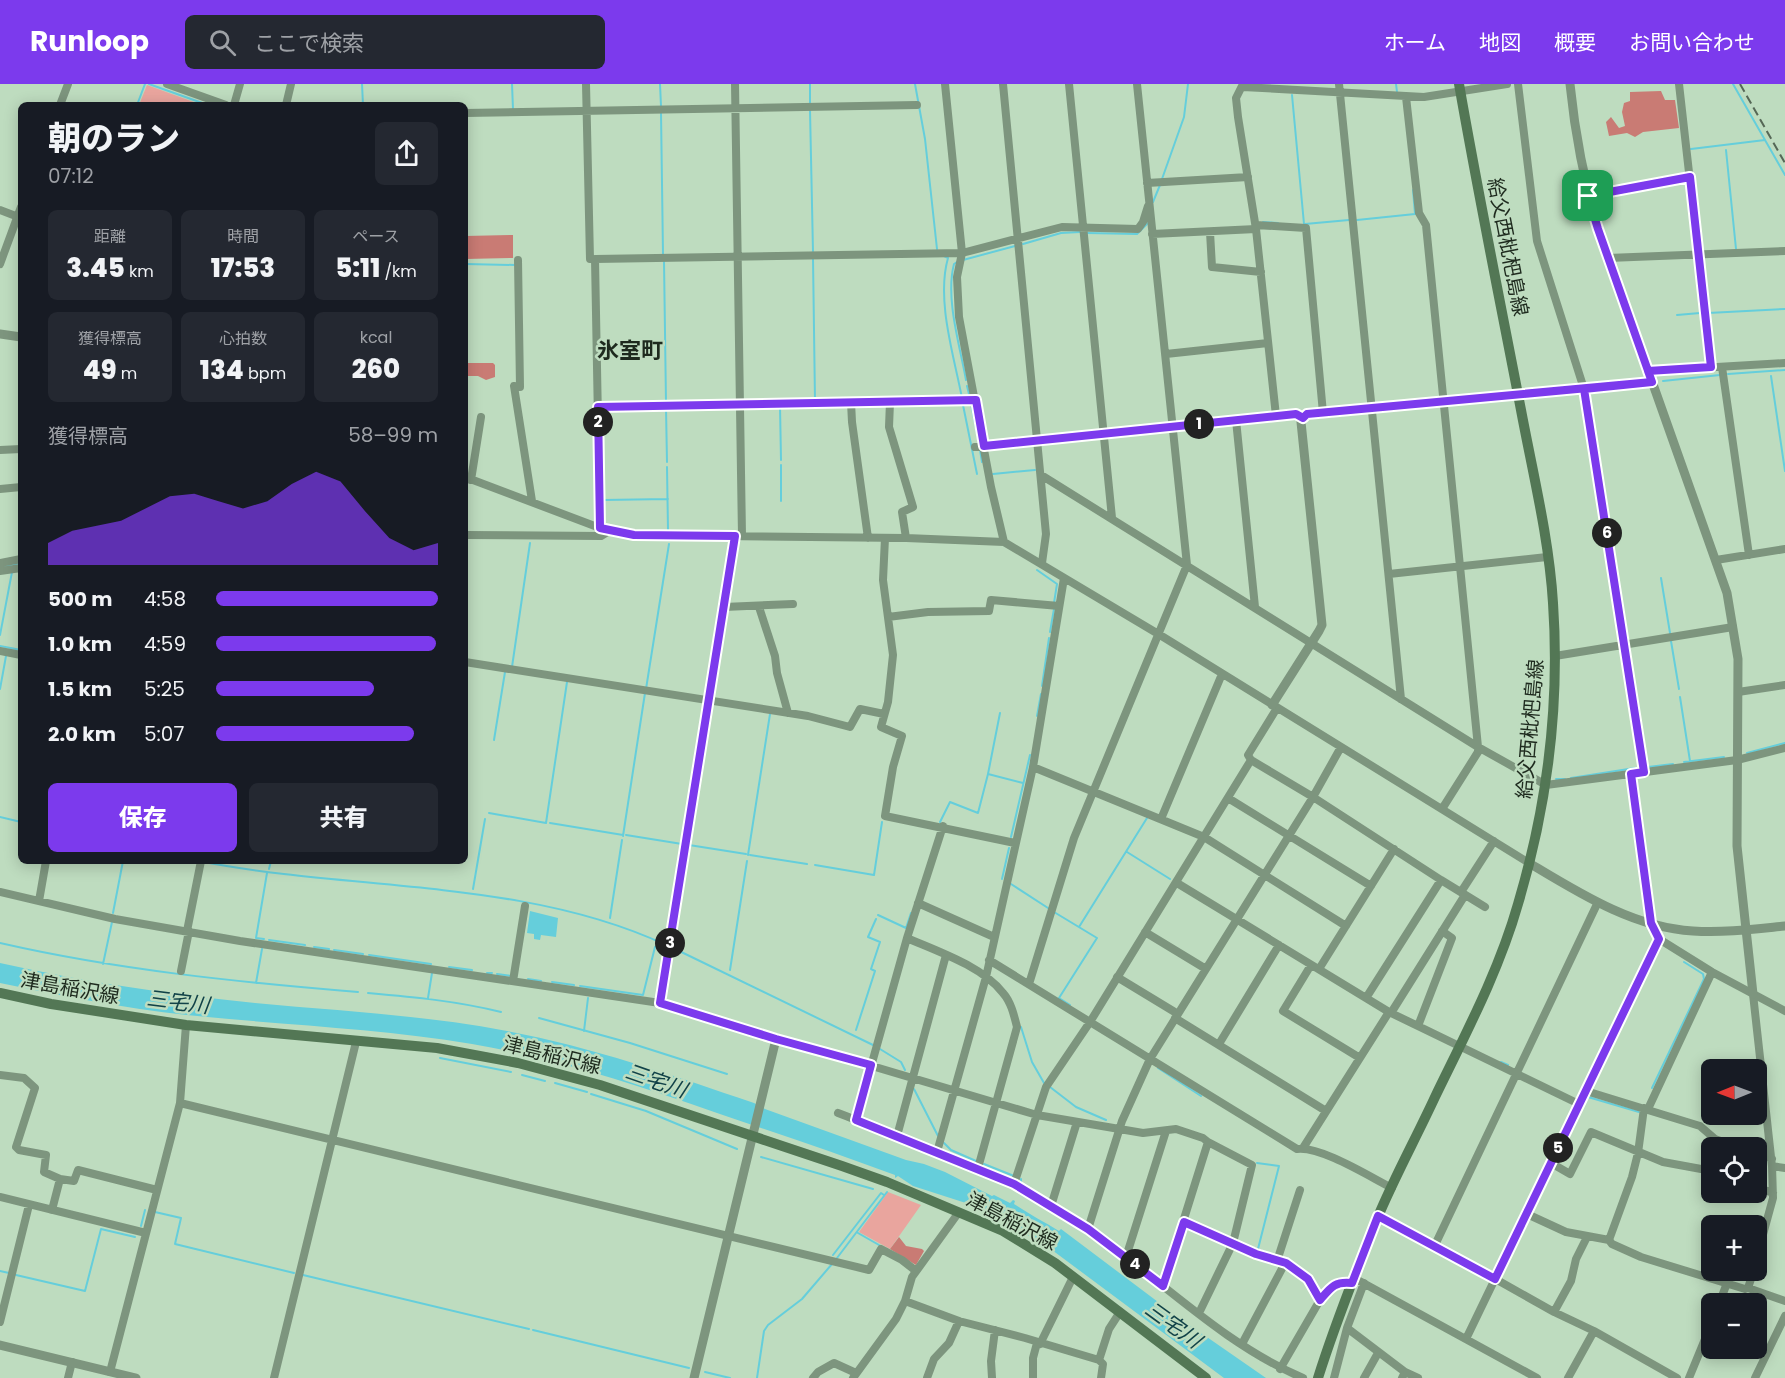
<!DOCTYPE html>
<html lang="ja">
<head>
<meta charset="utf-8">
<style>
  :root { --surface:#171b24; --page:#242831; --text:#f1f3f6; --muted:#9ea1a6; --accent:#7c3aed }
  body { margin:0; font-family:Poppins,"Noto Sans JP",sans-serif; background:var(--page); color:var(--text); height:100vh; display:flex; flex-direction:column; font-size:22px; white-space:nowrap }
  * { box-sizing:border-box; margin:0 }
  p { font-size:20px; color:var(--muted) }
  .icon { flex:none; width:33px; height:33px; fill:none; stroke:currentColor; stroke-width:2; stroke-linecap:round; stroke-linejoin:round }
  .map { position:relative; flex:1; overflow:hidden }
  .panel { position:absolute; left:18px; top:18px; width:450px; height:762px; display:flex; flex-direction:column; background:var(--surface); border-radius:9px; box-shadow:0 3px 15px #0003 }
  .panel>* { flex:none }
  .needle { width:39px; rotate:269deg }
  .tools { position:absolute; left:1701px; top:975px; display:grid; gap:12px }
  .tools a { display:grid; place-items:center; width:66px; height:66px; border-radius:9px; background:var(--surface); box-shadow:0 3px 15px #0003; font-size:30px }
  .pin { position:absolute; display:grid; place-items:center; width:51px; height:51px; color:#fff; margin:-26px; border-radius:12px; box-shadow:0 3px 9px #0006 }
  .km { position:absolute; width:30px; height:30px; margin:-15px; border-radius:50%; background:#222; color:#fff; font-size:16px; line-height:30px; text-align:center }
  .round { display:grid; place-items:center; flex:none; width:63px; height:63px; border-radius:9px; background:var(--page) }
  .headline { display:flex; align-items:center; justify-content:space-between; height:102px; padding:0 30px }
  h1 { font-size:33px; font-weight:800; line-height:45px }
  .stats { display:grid; grid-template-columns:repeat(3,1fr); gap:9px; height:102px; padding:6px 30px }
  .stats div { display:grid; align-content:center; border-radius:9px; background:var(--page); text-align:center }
  .stats b { font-size:26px; font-weight:800 }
  .stats small { font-size:16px; font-weight:400 }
  .stats p { font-size:16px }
  .chart { height:168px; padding:12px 30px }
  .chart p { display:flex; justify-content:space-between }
  .chart svg { width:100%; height:108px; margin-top:6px; fill:var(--accent); opacity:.7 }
  .primary-button { display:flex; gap:12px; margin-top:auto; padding:12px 30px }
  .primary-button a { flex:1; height:69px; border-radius:9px; background:var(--accent); color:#fff; font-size:24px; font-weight:800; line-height:69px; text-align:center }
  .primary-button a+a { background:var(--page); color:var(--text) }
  ul { padding:0 30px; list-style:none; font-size:20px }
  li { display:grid; grid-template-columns:96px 72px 1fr; align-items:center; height:45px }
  li i { height:15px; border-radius:8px; background:var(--accent) }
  header { display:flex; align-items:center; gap:36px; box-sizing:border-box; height:84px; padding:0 30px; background:var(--accent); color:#fff }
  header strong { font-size:28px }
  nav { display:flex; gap:33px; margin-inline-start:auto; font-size:21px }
  .search { width:420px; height:54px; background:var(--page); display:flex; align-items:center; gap:15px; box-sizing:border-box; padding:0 21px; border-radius:9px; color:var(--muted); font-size:22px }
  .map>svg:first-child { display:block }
</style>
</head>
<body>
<header>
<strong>Runloop</strong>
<div class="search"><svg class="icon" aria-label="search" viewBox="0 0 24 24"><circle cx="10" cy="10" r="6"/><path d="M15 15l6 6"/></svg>ここで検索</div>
<nav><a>ホーム</a><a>地図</a><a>概要</a><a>お問い合わせ</a></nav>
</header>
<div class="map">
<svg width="1785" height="1294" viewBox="0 0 1785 1294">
  <rect width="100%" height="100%" fill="#bedcbf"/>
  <path fill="#e9a59e" d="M 147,1 L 202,21 L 139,21 Z
    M 888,1108 L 921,1121 L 890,1165 L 859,1148 Z"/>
  <path fill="#c97b74" d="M 1661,7 L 1665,16 L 1675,16 L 1679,44 L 1643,48 L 1635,53 L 1627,49 L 1609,52 L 1606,38 L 1611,33 L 1619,44 L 1625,42 L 1622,28 L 1624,19 L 1630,17 L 1630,8 Z
    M 513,151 L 513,174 L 465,175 L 465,152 Z
    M 465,279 L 493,279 L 495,281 L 495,293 L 486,296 L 478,292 L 465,292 Z
    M 899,1153 L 906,1162 L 922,1165 L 924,1167 L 916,1181 L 890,1165 Z"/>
  <path fill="#65cedb" d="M 530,827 L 558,834 L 556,853 L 541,851 L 540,856 L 534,855 L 534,850 L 527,849 Z
    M 0,879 C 84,898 169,910 255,919 C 339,927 424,931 507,947 C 592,963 672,991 754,1019 L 765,1025 L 906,1076 L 924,1080 L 945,1088 L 992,1112 L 994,1111 L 1010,1119 L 1013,1116 L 1015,1117 L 1014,1120 C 1029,1130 1044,1138 1059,1147 L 1061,1145 L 1178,1233 L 1266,1294 L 1224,1294 L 1048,1163 L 998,1134 L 979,1125 L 974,1126 L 972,1121 L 913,1102 L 898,1092 L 895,1094 L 895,1091 C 836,1069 776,1049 717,1029 C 637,1001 555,974 472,960 C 378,944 282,941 187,931 C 124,924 62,912 0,899 Z"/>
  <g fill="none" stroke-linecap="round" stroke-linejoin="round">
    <path stroke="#65cedb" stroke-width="2" d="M 149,0 L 205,20
      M 362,0 L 363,21
      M 512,0 L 513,25
      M 660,0 L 661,22
      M 810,0 L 810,20
      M 915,0 L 925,55 L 937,165
      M 1396,0 L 1397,8
      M 1733,0 L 1785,91
      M 1292,11 L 1304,140
      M 137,21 L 145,0
      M 810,26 L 813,168
      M 661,29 L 663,170
      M 1691,65 L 1765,56
      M 1726,66 L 1736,165
      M 1162,95 L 1184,33 L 1188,0
      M 1153,118 L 1160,101
      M 1357,136 L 1415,130 L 1413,106
      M 1263,138 L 1278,139
      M 1305,140 L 1349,136
      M 1087,149 L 1137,150 L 1148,139
      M 1023,160 L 1061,149 L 1080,148
      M 944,172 L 948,174 C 936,216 954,272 962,314 L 960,314
      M 813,174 L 815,317
      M 963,176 L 1015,162
      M 664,177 L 666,319
      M 957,178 L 954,180 C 945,214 960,262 966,296
      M 465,180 L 515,181
      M 1708,229 L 1785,225
      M 1677,231 L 1700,229
      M 1728,290 L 1785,286
      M 1771,292 L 1785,387
      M 1663,297 L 1720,291
      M 967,302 L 970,314
      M 971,319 L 979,359
      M 963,321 L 977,390
      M 780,322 L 781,376
      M 666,324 L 667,378
      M 980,366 L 982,378
      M 781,381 L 781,417
      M 667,383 L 668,446
      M 993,390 L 1035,386
      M 603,416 L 668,415
      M 0,483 L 21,479
      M 1037,486 L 1057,500 L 1054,519
      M 1661,494 L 1670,549
      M 1050,548 L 1054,525
      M 0,551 L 12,488
      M 1671,557 L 1679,605
      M 0,562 L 21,566
      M 512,583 L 530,459
      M 1042,602 L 1049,554
      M 0,605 L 6,572
      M 646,605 L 669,460
      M 1680,613 L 1690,677
      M 1037,632 L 1041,610
      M 494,656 L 505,588
      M 1747,669 L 1785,659
      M 1684,678 L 1724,673
      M 1648,683 L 1673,680
      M 988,690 L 1000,629
      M 1571,694 L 1635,684
      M 1556,695 L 1565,695
      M 489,729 L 546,739 L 567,598
      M 0,733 L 21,738
      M 940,738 L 950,718 L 978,729 L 988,690 L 1023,699
      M 550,739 L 623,751
      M 626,751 L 682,760
      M 623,752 L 645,609
      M 1011,753 L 1030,671
      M 689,761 L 746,770
      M 1127,768 L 1170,795
      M 748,771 L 770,630
      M 750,771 L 807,780
      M 204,778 C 355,807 525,795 666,861
      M 815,781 L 874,791 L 882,738
      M 269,785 L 271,777
      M 1002,795 L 1009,764
      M 1011,800 L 1048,824
      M 473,805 L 485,735
      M 1054,828 L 1097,854 L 1059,914 L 1070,921
      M 113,829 L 123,777
      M 878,831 L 906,844 L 911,829
      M 610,834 L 622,756
      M 1079,843 L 1147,734
      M 264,855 L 256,854 L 267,789
      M 269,856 L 305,861
      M 0,859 C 118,886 237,898 358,908
      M 314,863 L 329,865
      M 671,863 L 873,961
      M 334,866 L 363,870
      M 369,871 L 431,880
      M 103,880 L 112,838
      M 449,883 L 472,886
      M 730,886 L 747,777
      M 487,889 L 492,889
      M 497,890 L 511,892
      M 528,895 L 541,897
      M 552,898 L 574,901
      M 256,899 L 262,865
      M 580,902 L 643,911 L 655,863
      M 368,909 C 413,913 457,917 501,928
      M 428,914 L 432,889
      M 539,934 L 630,959 L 727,990
      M 1021,943 L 1032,978 L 1044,999
      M 856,946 L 875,887 L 871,885 L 880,858 L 868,853 L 876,835
      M 584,947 L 588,914
      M 880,965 L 901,978 L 905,986
      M 440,974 L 511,988
      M 1501,978 L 1508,981
      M 1158,984 L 1201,1012
      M 522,991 L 545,997
      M 555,999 L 587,1008
      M 1050,1003 L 1076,1023 L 1106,1036
      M 1652,1004 L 1704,895 L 1703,890 L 1684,878
      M 914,1005 L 938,1052
      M 591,1010 L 646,1027 L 737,1065
      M 1588,1013 L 1639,1028
      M 944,1059 L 951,1066 L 976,1077
      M 761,1073 L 873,1105
      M 1257,1079 L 1279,1082 L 1258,1165
      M 984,1080 L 1014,1092
      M 1021,1095 L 1021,1099
      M 155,1128 L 181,1134 L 175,1160 L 294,1189
      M 141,1142 L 145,1126
      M 858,1149 L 879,1161
      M 833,1171 L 881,1109 L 884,1111
      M 837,1174 L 887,1108
      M 0,1187 L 9,1189
      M 16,1191 L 85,1207 L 101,1145 L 135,1153
      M 303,1191 L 529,1245
      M 533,1246 L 689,1284
      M 705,1288 L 730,1294
      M 757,1294 L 764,1247 L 768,1241 L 802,1215 L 832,1180"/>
    <path stroke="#7d957e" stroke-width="8" d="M 167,0 L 226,21
      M 586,0 L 590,175
      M 735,0 L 742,452
      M 945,0 L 962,169 L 1062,143 L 1138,145 L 1143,138 L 1148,122
      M 1003,0 L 1046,450 L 1042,479
      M 1069,0 L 1112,434
      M 1243,0 L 1236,14 L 1238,33 L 1256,145 L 1276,332
      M 1339,0 L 1401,615
      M 1518,0 L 1537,157 L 1584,305 L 1644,688
      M 1679,0 L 1711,283
      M 1243,3 L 1424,13 L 1507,0
      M 1406,13 L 1419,129 L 1426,141 L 1478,663 L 1478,668 L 1442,725
      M 60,21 L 68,0
      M 234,21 L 240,0
      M 286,21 L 291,0
      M 465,29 L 917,21
      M 1147,99 L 1248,93
      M 1589,112 L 1690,93
      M 0,126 L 21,134
      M 1256,141 L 1306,144 L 1323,329
      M 1210,148 L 1212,183 L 1261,188
      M 1152,150 L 1256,145
      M 1608,174 L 1785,167
      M 518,176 L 520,303 L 514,302 L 532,417
      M 0,180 L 21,123
      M 1166,270 L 1268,259
      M 1722,283 L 1749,471
      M 1649,287 L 1785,279
      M 851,318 L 852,338 L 868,454
      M 890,318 L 889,343 L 913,423 L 902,428 L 906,454
      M 598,323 L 976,316
      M 1236,336 L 1255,523
      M 975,363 L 1296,330 L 1303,334
      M 0,366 L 21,365
      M 1041,391 L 1478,663 L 1546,701 L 1737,676 L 1785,664
      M 465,393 L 600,444 L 634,451 L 906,454 L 1004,458 L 1160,551 L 1529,779
      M 471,396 L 481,333
      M 0,405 L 21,403
      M 600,444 L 595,175 L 962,169 L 957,193 L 959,233 L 991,403 L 1004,458
      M 465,451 L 601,452 L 609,447
      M 885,454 L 883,496 L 893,571 L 888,618 L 881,643 L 902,652 L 893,683 L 885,732 L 1015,759
      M 1716,476 L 1785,465
      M 0,479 L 21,475
      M 0,487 L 21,484
      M 1389,490 L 1547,473
      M 724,523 L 793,520
      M 759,523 L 775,572 L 777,589 L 788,629
      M 888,533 L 928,528 L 989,527 L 991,516 L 1059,522
      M 0,567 L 21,571
      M 1555,572 L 1733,543
      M 465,578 L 808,632 L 850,643 L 860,625 L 884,630
      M 1738,608 L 1785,601
      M 1251,676 L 1313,713 L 1441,796
      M 1033,683 L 1204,753 L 1346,842
      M 1631,690 L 1651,839 L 1659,855 L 1712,888 L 1785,927
      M 1228,714 L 1371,802
      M 1161,735 L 1222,590
      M 1177,799 L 1389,928 L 1579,1020
      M 0,808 L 115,835 L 240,857 L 660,919 L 1037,1031 L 1143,1049 L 1176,1045 L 1203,1054 L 1208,1058 L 1252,1081 L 1233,1159 C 1254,1169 1294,1178 1308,1195 C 1313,1201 1317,1209 1320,1216 L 1280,1285
      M 1461,808 L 1494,757
      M 39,817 L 46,777
      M 918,819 L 994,853
      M 187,847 L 201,777
      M 1145,848 L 1206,885
      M 907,854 C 937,867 982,882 1003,909 C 1011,918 1014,931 1017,943 L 978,1084
      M 989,876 L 1297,1065 C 1321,1062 1370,1093 1392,1104
      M 1311,881 L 1283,927 L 1360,974
      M 1319,885 L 1394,765
      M 181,887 L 189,847
      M 1117,893 L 1178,930
      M 513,897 L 525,822
      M 1029,900 L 1074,754 L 1187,481 L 1137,0
      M 1753,910 L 1772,1082 L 1773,1114 L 1756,1176
      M 1366,914 L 1441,796 L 1485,823
      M 660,919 L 735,451
      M 1391,929 L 1465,811
      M 1175,934 L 1326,1027
      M 1418,942 L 1452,854 L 1442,847
      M 1219,960 L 1279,861
      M 0,991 L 24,994 L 35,1004 L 16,1063 L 19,1066 L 46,1071 L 44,1088 L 60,1095
      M 1586,1007 L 1700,1042 L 1715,1055 L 1740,1064
      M 180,1019 L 869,1186 L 881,1165 L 902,1176 L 916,1187
      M 1648,1025 L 1712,888
      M 838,1029 C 924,1063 1014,1092 1090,1146 C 1160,1195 1223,1260 1303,1294
      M 856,1036 L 907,854 L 943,742
      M 897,1052 L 946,871
      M 1303,1064 L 1389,928
      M 937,1068 L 986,893 L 1033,683 L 1064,494
      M 1756,1069 L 1772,1075
      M 1551,1079 L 1570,1090 L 1591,1048 L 1663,1078 L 1712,1087
      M 1772,1082 L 1785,1084
      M 1014,1100 L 1046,1003 L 1090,938 L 1251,676 L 1248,671 L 1277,624
      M 1756,1103 L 1773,1109
      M 0,1113 L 146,1149
      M 1051,1122 L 1077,1038
      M 52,1126 L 60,1095 L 74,1097 L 78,1086 L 157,1106
      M 1527,1130 L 1566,1148 L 1609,1156 L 1612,1160 L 1641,1173 L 1745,1205 L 1748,1204 L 1785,1217
      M 1378,1133 L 1435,1161 L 1554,1228 L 1594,1247 L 1677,1294
      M 1184,1138 L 1233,1159 L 1199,1229
      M 1088,1145 L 1122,1037 L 1150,975 L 1313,713 L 1341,663
      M 1609,1156 L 1632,1093 L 1638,1069 L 1644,1024
      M 1435,1161 L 1598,818
      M 1126,1173 L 1166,1047
      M 1277,1177 L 1300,1106
      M 1354,1194 L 1537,1294
      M 1364,1199 L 1347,1244 L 1405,1288 L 1402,1294
      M 1163,1202 L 1208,1058
      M 1748,1204 L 1754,1186
      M 1320,1216 C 1331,1203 1335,1197 1352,1199
      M 905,1217 L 959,1237 L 1025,1254 L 1099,1276 L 1103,1280 L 1101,1294
      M 1719,1220 L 1727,1199
      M 1554,1228 L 1571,1197 L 1576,1175 L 1587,1153
      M 0,1238 L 29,1121
      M 1466,1255 L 1659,855
      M 1040,1260 L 1073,1193
      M 1242,1260 L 1285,1179
      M 1099,1276 L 1109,1245 L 1120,1228
      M 110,1288 L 180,1019 L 186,941
      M 1405,1288 L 1418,1294
      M 68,1294 L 72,1278
      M 274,1294 L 356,958
      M 813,1294 L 818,1288 L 834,1279 L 856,1289
      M 853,1294 L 896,1235 L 905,1217 L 912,1193 L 959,1128
      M 927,1294 L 934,1275 L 949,1259 L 959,1237
      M 992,1294 L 991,1277 L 995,1246
      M 1033,1294 L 1033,1274 L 1037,1259
      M 1334,1294 L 1347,1244
      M 1364,1294 L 1378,1269
      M 1568,1294 L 1594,1247
      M 1689,1294 L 1712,1238
      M 1755,1294 L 1785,1232"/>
    <path stroke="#7d957e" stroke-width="9" d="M 1570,0 C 1575,50 1584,97 1598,145 L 1727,509 L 1738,575 L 1737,762 L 1753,910
      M 0,250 L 21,253
      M 1272,621 L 1319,547 L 1322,541 L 1301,338 L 1307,331 L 1652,298
      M 1529,779 C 1579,809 1634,844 1693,847 C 1724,849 1755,845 1785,842
      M 0,1261 L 136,1294
      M 694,1294 L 776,955"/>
    <path stroke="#537755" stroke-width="10" d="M 0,909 L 51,920 L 186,941 L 437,964 L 518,979 L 600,1001 L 842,1082 L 887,1098 L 1003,1147 L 1055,1179 L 1206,1294
      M 1318,1294 C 1335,1240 1356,1187 1377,1135 C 1394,1094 1416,1054 1435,1013 C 1465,951 1499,887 1518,820 C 1547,723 1560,621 1553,519 C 1549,454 1533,390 1521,326 C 1500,217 1478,109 1459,0"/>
    <path stroke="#556756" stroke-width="2" stroke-dasharray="9 4.5" stroke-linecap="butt" d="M 1740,0 L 1785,79"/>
  </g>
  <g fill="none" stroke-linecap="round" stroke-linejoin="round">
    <g stroke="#fff" stroke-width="12">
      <path id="route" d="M 1588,112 L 1598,145 L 1652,298 L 1307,330 L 1303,334 L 1296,330 L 984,362 L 976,316 L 598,323 L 600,444 L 634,451 L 735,452 L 660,919 L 776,955 L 871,981 L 856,1036 L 1014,1100 L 1088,1145 L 1163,1202 L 1184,1138 L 1256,1170 L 1286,1179 L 1308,1195 L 1320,1216 C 1331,1203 1335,1197 1352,1199 L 1378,1132 L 1495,1195 L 1659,855 L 1651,839 L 1631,690 L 1644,688 L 1584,305 L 1652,298 L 1648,287 L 1711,283 L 1690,93 L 1588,112"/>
    </g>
    <use href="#route" stroke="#7c3aed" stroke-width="8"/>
  </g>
  <g text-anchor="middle" stroke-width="5" stroke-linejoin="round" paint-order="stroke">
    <g font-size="20" fill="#1e2a1e" stroke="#bedcbf">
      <text transform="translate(1508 163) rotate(79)" y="7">給父西枇杷島線</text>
      <text transform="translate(1530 645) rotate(-85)" y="7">給父西枇杷島線</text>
      <text transform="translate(70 904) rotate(10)" y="7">津島稲沢線</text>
      <text transform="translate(552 971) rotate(14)" y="7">津島稲沢線</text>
      <text transform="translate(1012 1137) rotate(28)" y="7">津島稲沢線</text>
    </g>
    <g font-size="21" font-style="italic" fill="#114248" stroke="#bedcbf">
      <text transform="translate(178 918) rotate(7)" y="7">三宅川</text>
      <text transform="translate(656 997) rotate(19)" y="7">三宅川</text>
      <text transform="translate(1173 1241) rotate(36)" y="7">三宅川</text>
    </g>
    <g font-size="22" font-weight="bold" fill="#1e2a1e" stroke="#bedcbf">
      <text x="630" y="274">氷室町</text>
    </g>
  </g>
</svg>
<div class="tools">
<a><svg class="needle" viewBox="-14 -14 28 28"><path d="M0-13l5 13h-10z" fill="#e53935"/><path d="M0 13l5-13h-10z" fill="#9ea1a6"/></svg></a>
<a><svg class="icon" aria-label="locate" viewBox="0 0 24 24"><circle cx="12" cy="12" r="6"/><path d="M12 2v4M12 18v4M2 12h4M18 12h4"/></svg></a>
<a>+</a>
<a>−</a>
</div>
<div class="pin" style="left:1588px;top:112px;background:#1e9e55"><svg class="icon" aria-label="arrive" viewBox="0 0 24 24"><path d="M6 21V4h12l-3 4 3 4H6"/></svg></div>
<b class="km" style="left:1199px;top:340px">1</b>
<b class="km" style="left:598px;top:338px">2</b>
<b class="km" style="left:670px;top:859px">3</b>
<b class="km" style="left:1135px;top:1180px">4</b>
<b class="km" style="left:1558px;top:1064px">5</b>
<b class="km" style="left:1607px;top:449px">6</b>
<section class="panel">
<div class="headline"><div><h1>朝のラン</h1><p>07:12</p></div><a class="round"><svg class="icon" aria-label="share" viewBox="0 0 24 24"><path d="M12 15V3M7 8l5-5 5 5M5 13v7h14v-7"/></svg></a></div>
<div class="stats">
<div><p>距離</p><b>3.45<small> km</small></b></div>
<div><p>時間</p><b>17:53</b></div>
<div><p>ペース</p><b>5:11<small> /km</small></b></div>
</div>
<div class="stats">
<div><p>獲得標高</p><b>49<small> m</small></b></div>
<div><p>心拍数</p><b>134<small> bpm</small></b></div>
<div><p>kcal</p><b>260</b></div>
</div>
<div class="chart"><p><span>獲得標高</span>58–99 m</p>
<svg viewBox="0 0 160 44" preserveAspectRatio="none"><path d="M0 44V35L10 30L20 28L30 26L40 21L50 16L60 15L70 18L80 21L90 18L100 11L110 6L120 10L130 22L140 33L150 38L160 35V44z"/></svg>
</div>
<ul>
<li><b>500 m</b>4:58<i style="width:100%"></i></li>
<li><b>1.0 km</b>4:59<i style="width:99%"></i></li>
<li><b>1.5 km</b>5:25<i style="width:71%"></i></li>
<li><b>2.0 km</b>5:07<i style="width:89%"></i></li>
</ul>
<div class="primary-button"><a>保存</a><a>共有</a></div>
</section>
</div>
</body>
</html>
